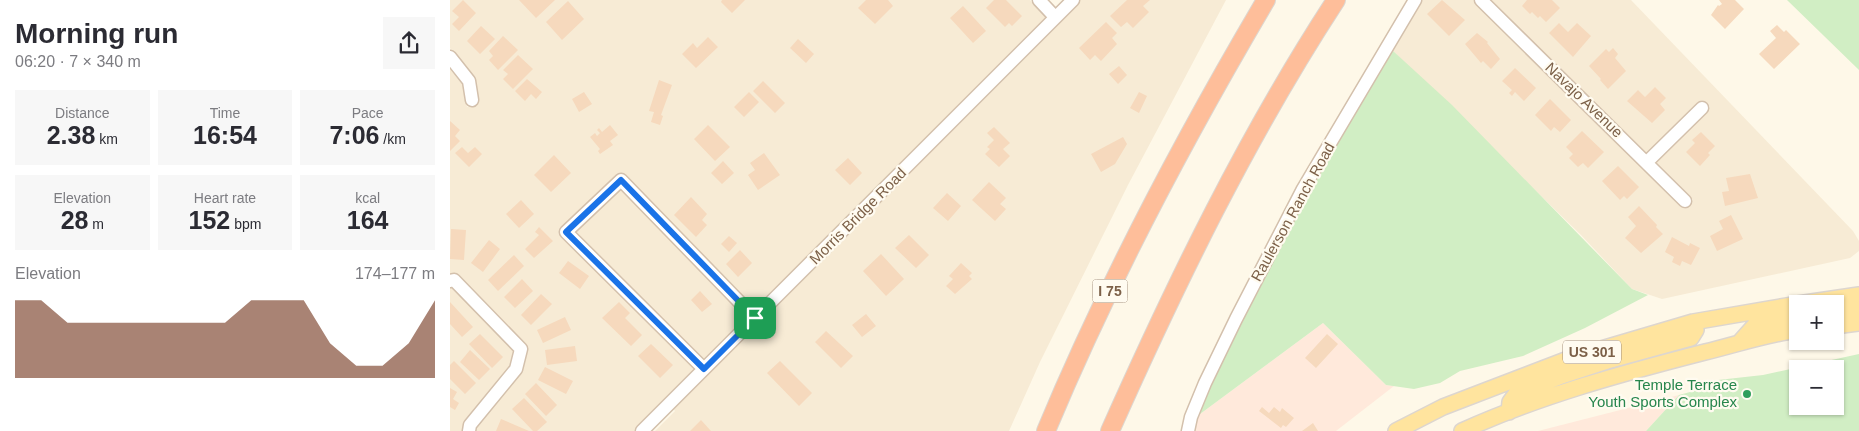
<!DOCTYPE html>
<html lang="en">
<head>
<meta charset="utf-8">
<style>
  :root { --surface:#fff; --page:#f7f7f7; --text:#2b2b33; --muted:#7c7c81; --accent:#854f3a }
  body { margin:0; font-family:Arial,sans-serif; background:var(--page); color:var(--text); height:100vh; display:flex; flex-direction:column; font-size:19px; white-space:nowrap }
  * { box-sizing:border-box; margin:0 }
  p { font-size:16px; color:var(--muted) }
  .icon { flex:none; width:28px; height:28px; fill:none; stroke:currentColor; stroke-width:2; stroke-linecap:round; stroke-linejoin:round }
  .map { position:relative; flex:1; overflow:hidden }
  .panel { display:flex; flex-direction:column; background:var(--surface); width:450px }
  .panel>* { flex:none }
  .buttons { position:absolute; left:1339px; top:295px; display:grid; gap:10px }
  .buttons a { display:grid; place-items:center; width:55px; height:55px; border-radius:0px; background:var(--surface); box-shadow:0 1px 4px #0004; font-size:25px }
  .pin { position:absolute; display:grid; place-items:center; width:42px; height:42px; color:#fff; margin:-21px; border-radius:10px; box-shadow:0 2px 8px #0006 }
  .round { display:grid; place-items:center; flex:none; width:52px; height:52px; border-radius:0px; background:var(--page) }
  .summary { display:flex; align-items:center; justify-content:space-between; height:85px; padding:0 15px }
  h1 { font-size:28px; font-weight:600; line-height:38px }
  .stats { display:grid; grid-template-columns:repeat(3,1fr); gap:8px; height:85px; padding:5px 15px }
  .stats div { display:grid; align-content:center; border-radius:0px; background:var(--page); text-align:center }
  .stats b { font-size:25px; font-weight:600 }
  .stats small { font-size:14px; font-weight:400 }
  .stats p { font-size:14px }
  .chart { height:140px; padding:10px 15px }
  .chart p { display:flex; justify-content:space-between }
  .chart svg { width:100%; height:90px; margin-top:5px; fill:var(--accent); opacity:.7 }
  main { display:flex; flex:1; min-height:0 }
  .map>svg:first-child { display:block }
</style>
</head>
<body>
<main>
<section class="panel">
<div class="summary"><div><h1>Morning run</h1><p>06:20 · 7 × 340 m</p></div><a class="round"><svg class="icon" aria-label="share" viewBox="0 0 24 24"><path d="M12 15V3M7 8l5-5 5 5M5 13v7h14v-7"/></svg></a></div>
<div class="stats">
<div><p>Distance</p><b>2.38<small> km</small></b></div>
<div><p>Time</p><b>16:54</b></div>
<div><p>Pace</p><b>7:06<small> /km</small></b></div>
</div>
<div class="stats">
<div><p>Elevation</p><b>28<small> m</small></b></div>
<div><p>Heart rate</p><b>152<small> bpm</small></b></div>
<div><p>kcal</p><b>164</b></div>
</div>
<div class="chart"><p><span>Elevation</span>174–177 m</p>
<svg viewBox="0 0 160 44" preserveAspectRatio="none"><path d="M0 44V6L10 6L20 17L30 17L40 17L50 17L60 17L70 17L80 17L90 6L100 6L110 6L120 27L130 38L140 38L150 27L160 6V44z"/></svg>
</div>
</section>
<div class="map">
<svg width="1409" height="431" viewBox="0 0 1409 431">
  <rect width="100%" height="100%" fill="#fef8e8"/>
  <path fill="#f7ebd5" d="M 0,0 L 580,0 L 597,18 L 305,310 L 175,176 L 113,228 L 246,370 L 185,431 L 25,431 L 25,427 L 70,373 L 76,349 L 0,275 L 0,67 L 13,84 L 17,107 L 28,104 L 23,77 L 0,48 Z
    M 630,0 L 776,0 L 678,185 L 590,362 L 559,431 L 205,431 L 225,411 L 223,408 Z
    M 971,0 L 1023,0 L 1235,209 L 1243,200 L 1205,162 L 1260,107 L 1252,100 L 1198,155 L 1040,0 L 1181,0 L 1403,231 L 1409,241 L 1409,251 L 1400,258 L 1212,299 L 1182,289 L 1131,235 L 942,50 Z
    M 170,188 L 297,319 L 255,361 L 124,231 Z
    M 2,286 L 64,351 L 61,367 L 13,431 L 0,431 L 0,287 Z"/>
  <path fill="#ffe9db" d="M 873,323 L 936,385 L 944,386 L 886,431 L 743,431 L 746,417 Z
    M 1229,395 L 1196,431 L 1088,431 Z"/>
  <path fill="#d1eec4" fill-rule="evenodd" d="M 1337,0 L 1409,0 L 1409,70 Z
    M 942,50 L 1002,105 L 1182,289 L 1198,295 L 1135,328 L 1073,356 L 1010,371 L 990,383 L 964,389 L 936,385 L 873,323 L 746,417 L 791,321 L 858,191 Z
    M 1409,354 L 1409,431 L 1196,431 L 1229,395 L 1251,389 L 1259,381 L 1313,375 ZM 1348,369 L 1385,369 L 1385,406 L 1348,406 Z"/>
  <path fill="#f6d9bd" d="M 13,0 L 26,13 L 9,31 L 2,24 L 9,17 L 2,11 Z
    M 69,0 L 105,0 L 86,18 Z
    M 272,0 L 295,0 L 282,13 L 271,2 Z
    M 416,0 L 438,0 L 443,6 L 425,24 L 408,8 Z
    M 544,0 L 556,0 L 572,16 L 562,26 L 559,23 L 555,27 L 536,8 Z
    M 677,0 L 700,0 L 693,6 L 699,12 L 683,28 L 677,22 L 671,27 L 660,16 Z
    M 992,0 L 1015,20 L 999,36 L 977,14 Z
    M 1077,0 L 1102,0 L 1110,8 L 1096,22 L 1090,16 L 1088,18 L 1082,12 L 1080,14 L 1072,6 Z
    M 1269,0 L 1285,0 L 1294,9 L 1275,29 L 1261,15 L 1268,5 L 1269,6 L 1272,4 Z
    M 118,1 L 134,19 L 112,40 L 96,22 Z
    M 513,6 L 536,31 L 523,43 L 500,18 Z
    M 656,22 L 667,33 L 662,38 L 667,44 L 651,61 L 645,55 L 640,60 L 629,48 Z
    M 1109,23 L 1118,32 L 1127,23 L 1141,36 L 1123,57 L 1099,33 Z
    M 1327,25 L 1334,32 L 1336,30 L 1350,44 L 1324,69 L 1309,54 L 1326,38 L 1320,31 Z
    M 31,26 L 45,39 L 30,54 L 17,41 Z
    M 1027,33 L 1038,42 L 1037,43 L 1050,59 L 1041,69 L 1033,61 L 1031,63 L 1015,44 Z
    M 53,36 L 68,50 L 48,70 L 39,60 L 43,56 L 39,51 Z
    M 258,37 L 268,47 L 246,68 L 232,54 L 243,43 L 247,48 Z
    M 348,39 L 364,54 L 356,63 L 340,48 Z
    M 1163,48 L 1168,54 L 1165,58 L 1176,71 L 1158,89 L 1150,80 L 1151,79 L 1139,66 L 1156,49 L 1159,52 Z
    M 68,55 L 83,69 L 63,89 L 53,79 L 58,74 L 53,70 Z
    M 669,66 L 677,75 L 668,84 L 659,74 Z
    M 1065,68 L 1086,88 L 1074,101 L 1065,92 L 1062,96 L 1059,93 L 1062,90 L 1052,81 Z
    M 77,79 L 92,92 L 86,99 L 81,94 L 75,101 L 65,91 Z
    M 209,80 L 222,85 L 211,115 L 213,116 L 210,125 L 201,122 L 204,112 L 199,111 Z
    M 313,81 L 335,103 L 325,113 L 303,91 Z
    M 1205,87 L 1216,98 L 1210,104 L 1215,110 L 1202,123 L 1177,101 L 1188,90 L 1195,97 Z
    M 134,92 L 142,104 L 129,112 L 122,99 Z
    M 299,92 L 309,102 L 294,117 L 284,107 Z
    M 689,92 L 697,96 L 689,113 L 680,108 Z
    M 1100,99 L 1121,120 L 1110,132 L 1104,127 L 1101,131 L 1085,115 Z
    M 0,121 L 10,130 L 5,136 L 10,141 L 0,151 Z
    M 160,125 L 168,135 L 160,141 L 163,145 L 150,154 L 148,151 L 150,149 L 140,137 L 145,133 L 147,136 L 150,133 L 147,130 L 149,128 L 152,132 Z
    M 258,125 L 280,147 L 265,161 L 244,139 Z
    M 544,127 L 560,143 L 553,149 L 560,156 L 549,167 L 535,154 L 540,149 L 537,147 L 544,140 L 537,133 Z
    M 1132,131 L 1154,152 L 1138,168 L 1133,163 L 1128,167 L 1119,158 L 1123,154 L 1116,147 Z
    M 1251,132 L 1265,146 L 1258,153 L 1260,155 L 1250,166 L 1236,152 L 1245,143 L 1242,140 Z
    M 673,137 L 677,144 L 665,164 L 651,172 L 641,154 Z
    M 12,147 L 18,153 L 25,147 L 32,154 L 19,167 L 5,153 Z
    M 314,153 L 330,175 L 308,190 L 298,175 L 305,170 L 300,163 Z
    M 104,155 L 121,173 L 101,192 L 84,175 Z
    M 398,158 L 412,173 L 400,185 L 385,170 Z
    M 273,161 L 284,173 L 272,184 L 261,173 Z
    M 1168,166 L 1189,187 L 1177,199 L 1174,196 L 1170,200 L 1152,181 Z
    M 1300,174 L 1308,198 L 1275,206 L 1272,192 L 1279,191 L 1276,178 Z
    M 539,182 L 556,198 L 550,204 L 556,209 L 545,221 L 522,200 Z
    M 497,193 L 511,206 L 498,221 L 483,208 Z
    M 241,197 L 257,214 L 252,220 L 257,225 L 246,237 L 224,215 Z
    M 71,200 L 84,214 L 69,228 L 56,214 Z
    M 1189,206 L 1207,225 L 1206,227 L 1213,234 L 1191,253 L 1175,238 L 1186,226 L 1178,217 Z
    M 1281,215 L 1293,239 L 1267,251 L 1260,236 L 1273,229 L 1269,221 Z
    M 89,227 L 103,241 L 84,258 L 75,249 L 89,235 L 85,232 Z
    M 1,229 L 16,230 L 14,260 L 0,259 Z
    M 459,235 L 479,255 L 466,268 L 445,248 Z
    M 279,236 L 287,243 L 279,252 L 271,244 Z
    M 1222,237 L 1239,246 L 1240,243 L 1250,248 L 1241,265 L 1232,261 L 1230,266 L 1222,262 L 1224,257 L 1215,252 Z
    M 39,240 L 50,249 L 33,272 L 21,263 Z
    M 290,250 L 302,263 L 288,277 L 276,264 Z
    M 431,254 L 454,279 L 436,296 L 413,271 Z
    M 64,255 L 74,266 L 48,291 L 38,280 Z
    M 118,261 L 139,276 L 130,289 L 109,273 Z
    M 511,263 L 522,273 L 519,276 L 522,279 L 505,294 L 496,286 L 503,279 L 499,276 Z
    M 72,279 L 83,291 L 65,308 L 54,297 Z
    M 250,291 L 262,304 L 252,312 L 241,300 Z
    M 91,294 L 102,304 L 81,325 L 71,315 Z
    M 0,302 L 23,327 L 12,337 L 0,324 Z
    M 169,302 L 180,313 L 175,318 L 192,335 L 181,346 L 152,318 Z
    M 416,314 L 426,326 L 412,337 L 402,325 Z
    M 115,317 L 121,330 L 93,343 L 87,330 Z
    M 376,331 L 403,356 L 391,368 L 365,342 Z
    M 30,334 L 53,357 L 42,368 L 19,344 Z
    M 877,334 L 888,344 L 866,368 L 855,358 Z
    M 201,344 L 223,365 L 210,378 L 188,356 Z
    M 125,346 L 127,361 L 97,365 L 95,350 Z
    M 20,350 L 40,369 L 29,380 L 10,362 Z
    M 4,361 L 26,383 L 15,394 L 0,379 L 0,365 Z
    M 330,361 L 362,393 L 349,406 L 317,373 Z
    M 95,367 L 123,381 L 116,394 L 88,380 Z
    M 86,383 L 107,405 L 96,416 L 75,394 Z
    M 0,388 L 7,392 L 3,399 L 9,403 L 5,410 L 0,407 Z
    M 74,398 L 97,422 L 87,431 L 83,431 L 62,409 Z
    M 812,407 L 819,413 L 824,407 L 830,412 L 832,408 L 844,418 L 836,427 L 833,425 L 831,428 L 809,411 Z
    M 51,419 L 79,431 L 46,431 Z
    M 251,420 L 261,431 L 240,431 Z
    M 863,423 L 868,431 L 852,431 Z"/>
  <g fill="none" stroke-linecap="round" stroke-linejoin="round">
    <g stroke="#d3c0ac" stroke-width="15">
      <path id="minor" d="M 589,0 L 605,17
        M 1031,0 L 1235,201
        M 0,57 L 19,81 L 22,100
        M 1197,162 L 1252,108
        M 0,281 L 4,280 L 71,349 L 66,369 L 20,425 L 19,431
        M 254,369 L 116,232 L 171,180 L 305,318
        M 192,431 L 623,0
        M 738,431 L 741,417 L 755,383 L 786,319 L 853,189 L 965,0"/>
    </g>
    <g stroke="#ddd6cf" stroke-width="18">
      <path id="major" d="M 1348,304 L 1409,295
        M 1385,312 L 1409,309
        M 1385,326 L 1409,323
        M 1289,343 L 1305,325 L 1348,318
        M 1059,412 L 1060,402 L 1065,395 L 1111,376 L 1157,361 L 1241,338 L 1246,330 L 1243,322
        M 946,431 L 993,407 L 1121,358 L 1243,322 L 1348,304
        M 1012,431 C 1089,396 1173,373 1255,352 C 1285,345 1316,334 1348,330"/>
    </g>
    <g stroke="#ddd6cf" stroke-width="20">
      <path id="highway" d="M 596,431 C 658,282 734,139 816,0
        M 660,431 C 726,283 797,136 886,0"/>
    </g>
    <use href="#minor" stroke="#fff" stroke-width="12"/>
    <use href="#major" stroke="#ffe49e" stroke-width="15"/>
    <use href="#highway" stroke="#febe9a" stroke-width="18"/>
  </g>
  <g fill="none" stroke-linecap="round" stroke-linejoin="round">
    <g stroke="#fff" stroke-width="10">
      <path id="route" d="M 171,180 L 305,318 L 254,369 L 116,232 Z"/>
    </g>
    <use href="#route" stroke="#1a73e8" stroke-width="6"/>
  </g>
  <circle fill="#2e9e5b" stroke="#fffbf0" stroke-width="2" cx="1297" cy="394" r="5"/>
  <g text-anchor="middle" stroke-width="4.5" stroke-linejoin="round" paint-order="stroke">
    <g fill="#fffbf0" stroke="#a38e7a" stroke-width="1">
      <rect x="642.5" y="279.5" width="35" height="23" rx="4"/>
      <rect x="1113" y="340.5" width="58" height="23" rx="4"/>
    </g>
    <g font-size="14" font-weight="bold" fill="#7c6048">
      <text x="660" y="296">I 75</text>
      <text x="1142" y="357">US 301</text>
    </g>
    <g font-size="15" fill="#7c6048" stroke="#fffbf0">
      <text transform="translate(1134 100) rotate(44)" y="5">Navajo Avenue</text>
      <text transform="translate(843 212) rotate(-61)" y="5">Raulerson Ranch Road</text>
      <text transform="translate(408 216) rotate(-45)" y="5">Morris Bridge Road</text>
    </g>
    <g font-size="15" fill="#27864d" stroke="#fffbf0" text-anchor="end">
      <text x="1287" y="390">Temple Terrace<tspan x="1287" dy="17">Youth Sports Complex</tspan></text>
    </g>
  </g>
</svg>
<div class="buttons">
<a>+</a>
<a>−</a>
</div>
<div class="pin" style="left:305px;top:318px;background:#1e9e55"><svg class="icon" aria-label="arrive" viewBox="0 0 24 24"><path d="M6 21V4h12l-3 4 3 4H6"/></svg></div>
</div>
</main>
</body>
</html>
